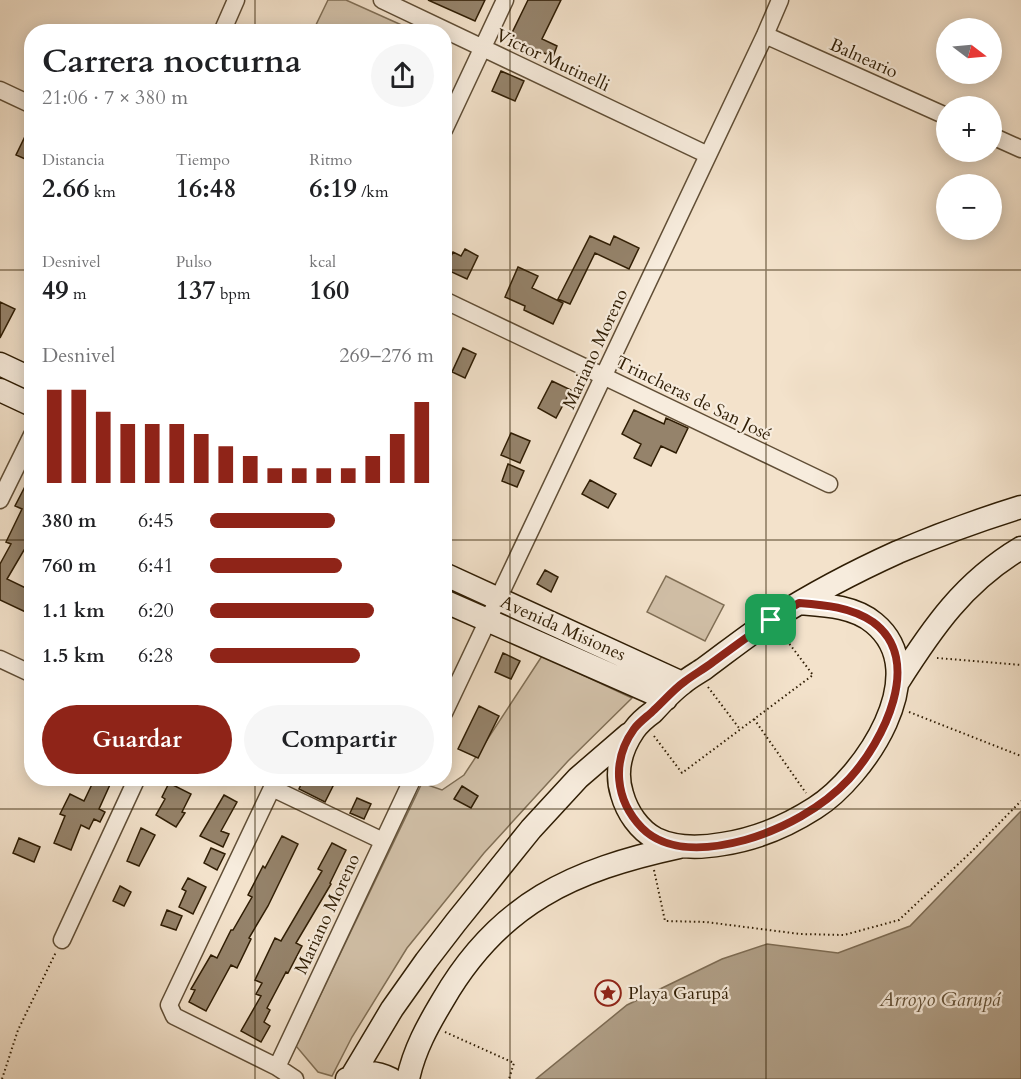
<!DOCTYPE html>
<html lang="es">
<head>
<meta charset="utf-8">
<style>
  :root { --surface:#fff; --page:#f6f6f6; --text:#202124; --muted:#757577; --accent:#8f2418 }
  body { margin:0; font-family:Cardo,serif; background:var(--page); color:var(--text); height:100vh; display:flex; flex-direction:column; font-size:22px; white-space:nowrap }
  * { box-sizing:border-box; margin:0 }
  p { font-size:20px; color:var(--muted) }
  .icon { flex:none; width:33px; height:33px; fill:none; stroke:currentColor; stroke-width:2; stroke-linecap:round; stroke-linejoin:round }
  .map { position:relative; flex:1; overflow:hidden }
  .panel { position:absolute; left:24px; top:24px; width:428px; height:762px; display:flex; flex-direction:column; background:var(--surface); border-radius:24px; box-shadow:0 3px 15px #0003 }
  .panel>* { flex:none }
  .needle { width:39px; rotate:106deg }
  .buttons { position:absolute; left:936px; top:18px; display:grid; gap:12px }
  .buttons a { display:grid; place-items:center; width:66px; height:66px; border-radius:50%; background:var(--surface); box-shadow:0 3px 15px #0003; font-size:30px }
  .pin { position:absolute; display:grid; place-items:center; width:51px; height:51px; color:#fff; margin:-26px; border-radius:12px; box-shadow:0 3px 9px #0006 }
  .round { display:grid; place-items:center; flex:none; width:63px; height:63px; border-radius:32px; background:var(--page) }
  .overview { display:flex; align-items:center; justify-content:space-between; height:102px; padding:0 18px }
  h1 { font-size:33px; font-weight:600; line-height:45px }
  .figures { display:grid; grid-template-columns:repeat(3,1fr); gap:9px; height:102px; padding:6px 18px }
  .figures div { display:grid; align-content:center }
  .figures b { font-size:26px; font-weight:600 }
  .figures small { font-size:16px; font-weight:400 }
  .figures p { font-size:16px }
  .chart { height:168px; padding:12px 18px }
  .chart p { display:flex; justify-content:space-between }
  .chart svg { width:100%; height:108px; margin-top:6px; stroke:var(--accent); stroke-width:6 }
  .button { display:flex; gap:12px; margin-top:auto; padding:12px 18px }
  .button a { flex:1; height:69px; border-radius:36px; background:var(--accent); color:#fff; font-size:24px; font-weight:600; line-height:69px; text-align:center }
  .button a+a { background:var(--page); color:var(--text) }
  ul { padding:0 18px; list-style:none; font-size:20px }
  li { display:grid; grid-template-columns:96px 72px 1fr; align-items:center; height:45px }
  li i { height:15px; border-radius:8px; background:var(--accent) }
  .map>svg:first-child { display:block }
</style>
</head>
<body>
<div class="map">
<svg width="1021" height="1079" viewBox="0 0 1021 1079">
  <rect width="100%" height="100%" fill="#f3e2cb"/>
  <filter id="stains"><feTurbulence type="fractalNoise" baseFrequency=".00333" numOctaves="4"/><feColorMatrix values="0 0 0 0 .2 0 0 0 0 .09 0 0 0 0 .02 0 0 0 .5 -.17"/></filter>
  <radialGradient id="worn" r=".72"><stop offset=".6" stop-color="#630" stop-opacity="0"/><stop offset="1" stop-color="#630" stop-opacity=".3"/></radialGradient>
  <path fill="#d2c1a9" stroke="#806f56" stroke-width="1.5" d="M 328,0 L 346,0 L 415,31 L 313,31 Z
    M 666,576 L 724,605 L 705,641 L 647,612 Z
    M 542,656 L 632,698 L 568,761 L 484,853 L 407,948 L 352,1037 L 332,1076 L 318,1072 L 296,1046 L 422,783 L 442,790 L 464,775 Z"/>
  <path fill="#b09f87" stroke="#7c6b53" stroke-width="1.5" d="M 1021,811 L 1021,1079 L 536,1079 L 627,1005 L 722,959 L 767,944 L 838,953 L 910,926 Z"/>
  <path fill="#95836b" stroke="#2f1d04" stroke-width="1.5" d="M 428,0 L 485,0 L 475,21 Z
    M 528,0 L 561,0 L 542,39 L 557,46 L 553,57 L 537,50 L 536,53 L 509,39 Z
    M 501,71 L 524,81 L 515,101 L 492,91 Z
    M 32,122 L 32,162 L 16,155 Z
    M 590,236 L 610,245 L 614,236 L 639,248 L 629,269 L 595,253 L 570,304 L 558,299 Z
    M 465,249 L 478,256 L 467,279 L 445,269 L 453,252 L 461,256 Z
    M 518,267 L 538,276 L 532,288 L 563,303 L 553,324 L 524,310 L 525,306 L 505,297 Z
    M 0,302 L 15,309 L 0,338 Z
    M 463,348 L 476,354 L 465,378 L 452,372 Z
    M 552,381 L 571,390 L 556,418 L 538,408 Z
    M 634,410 L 664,424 L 666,418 L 688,428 L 676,453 L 661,446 L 651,466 L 634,458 L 641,444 L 622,434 Z
    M 511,433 L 530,441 L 520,463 L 501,455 Z
    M 508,464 L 524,471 L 517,487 L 502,481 Z
    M 32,473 L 32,544 L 28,552 L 24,550 L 7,579 L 32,591 L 32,615 L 0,600 L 0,564 L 11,544 L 6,542 L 22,509 L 15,506 Z
    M 590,480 L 616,494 L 608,508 L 582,494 Z
    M 545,570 L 558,577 L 551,592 L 537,584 Z
    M 503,653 L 520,661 L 511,679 L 495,672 Z
    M 479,706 L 499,716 L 478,758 L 458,749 Z
    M 95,778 L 113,778 L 99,809 L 105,812 L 100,822 L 94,819 L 89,829 L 81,825 L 71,850 L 54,843 L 65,816 L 60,814 L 70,794 L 84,801 Z
    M 304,778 L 329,778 L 328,781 L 334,784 L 325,802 L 299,789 Z
    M 169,783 L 191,794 L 182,812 L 185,813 L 176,827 L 156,815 L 165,799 L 162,797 Z
    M 462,786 L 478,796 L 471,808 L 454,799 Z
    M 224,795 L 237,802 L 221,831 L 229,834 L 223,847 L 200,836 Z
    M 357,798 L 371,804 L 364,819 L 350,813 Z
    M 141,828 L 155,835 L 139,866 L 127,861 Z
    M 282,836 L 298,844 L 268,906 L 249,938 L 251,939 L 237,968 L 231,965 L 206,1011 L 189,1002 L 195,990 L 191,989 L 211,955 L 217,958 L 231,930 L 233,930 L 252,897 L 248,895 L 263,866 L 265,868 Z
    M 19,838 L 40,847 L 34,862 L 13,853 Z
    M 332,843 L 346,850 L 330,883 L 331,884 L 296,943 L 302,946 L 288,973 L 286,972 L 267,1008 L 270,1010 L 264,1022 L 270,1026 L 261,1042 L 241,1031 L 261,996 L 256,994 L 262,983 L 255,980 L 275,938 L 281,941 L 322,871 L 318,869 Z
    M 211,848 L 225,854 L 217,870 L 204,863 Z
    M 188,878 L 206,887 L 193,914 L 179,907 L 186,891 L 182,889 Z
    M 120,886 L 131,892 L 124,906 L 113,901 Z
    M 167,910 L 182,916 L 176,930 L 161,925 Z"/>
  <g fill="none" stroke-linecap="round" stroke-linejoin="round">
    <g stroke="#604e36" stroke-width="19">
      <path id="street" d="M 382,0 L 708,155
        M 222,32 L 236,0
        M 765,35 L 946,116
        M 0,90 L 32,105
        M 444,130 L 505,0
        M 992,136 L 1021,149
        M 444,300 L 829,484
        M 0,500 L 32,435
        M 0,659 L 32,674
        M 444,713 L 765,35 L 780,0
        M 272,778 L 272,788 L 383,841
        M 272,788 L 169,1005 L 174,1016 L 277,1067 L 295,1079
        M 62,940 L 137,778
        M 277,1067 L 413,778"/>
    </g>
    <g stroke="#2f1d04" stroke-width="25">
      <path id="secondary" d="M 0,364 L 32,379
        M 0,390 L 32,405
        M 444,574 L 682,683
        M 444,601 L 666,699
        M 799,603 C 824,605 854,606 874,623 C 935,673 864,777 815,808 C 787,826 756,839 723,844 C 700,848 677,849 656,839 C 639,830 627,812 622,794 C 615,772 621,749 634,730 C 639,723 646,717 653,712 C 662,702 672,691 683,683 C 690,677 698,673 705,668 C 727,652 749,634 773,619 C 812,594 856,571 898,552 C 938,535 979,520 1021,507
        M 898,682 C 933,627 964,582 1021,548
        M 352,1076 L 392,1009 L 426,961 L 456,922 L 531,829 L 578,778 L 629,734
        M 347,1079 C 361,1070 377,1072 391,1079
        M 408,1079 C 414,1050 428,1025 443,1000 C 499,903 573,870 679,847"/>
    </g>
    <path stroke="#2f1d04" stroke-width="2" stroke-dasharray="1.5 3" stroke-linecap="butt" d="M 937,658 L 1021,665
      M 708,687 L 739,728
      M 909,712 L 1021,756
      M 754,719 L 806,793
      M 654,736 L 682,773 L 813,675 L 782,634
      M 654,870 L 665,921 L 706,922 L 800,934 L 844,935 L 899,920 L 969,854 L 1021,801
      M 445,1032 L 514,1063 L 509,1079
      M 2,1079 L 18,1030 L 56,952"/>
    <use href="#street" stroke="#f7ecdd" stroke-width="16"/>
    <use href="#secondary" stroke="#f7ecdd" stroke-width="22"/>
  </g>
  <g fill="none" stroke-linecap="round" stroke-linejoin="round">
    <g stroke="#fff" stroke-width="12">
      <path id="route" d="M 799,603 C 825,605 851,607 873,622 C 925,660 883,742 849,779 C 822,808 783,829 745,840 C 712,849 668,854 642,828 C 615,800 611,761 634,729 C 639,722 648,716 654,710 C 664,701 673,690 684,682 C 693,675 704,669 713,662 C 742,641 769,620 799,603 Z"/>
    </g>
    <use href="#route" stroke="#8f2418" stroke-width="8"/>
  </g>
  <path fill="none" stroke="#2f1d04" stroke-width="1.5" stroke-opacity="0.55" d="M 255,0 L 255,32M 510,0 L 510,1079M 766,0 L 766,1079M 0,270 L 32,270M 444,270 L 1021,270M 0,540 L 32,540M 444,540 L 1021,540M 255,778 L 255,1079M 0,809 L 1021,809"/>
  <defs>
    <g id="sight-ring" transform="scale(1.35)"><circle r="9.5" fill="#f7ecdd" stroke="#8f2418" stroke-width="1.5"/><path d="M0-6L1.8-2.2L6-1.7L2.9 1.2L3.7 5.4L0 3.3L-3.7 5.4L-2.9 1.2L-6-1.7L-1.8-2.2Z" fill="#8f2418"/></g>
  </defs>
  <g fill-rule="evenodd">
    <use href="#sight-ring" x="608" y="993"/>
  </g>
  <g text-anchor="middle" stroke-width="4.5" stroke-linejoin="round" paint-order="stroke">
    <g font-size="18" fill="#2f1d04" stroke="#f7ecdd">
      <text transform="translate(864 58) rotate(24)" y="6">Balneario</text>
      <text transform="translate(553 60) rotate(25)" y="6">Victor Mutinelli</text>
      <text transform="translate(595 349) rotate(-65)" y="6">Mariano Moreno</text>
      <text transform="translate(694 398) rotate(26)" y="6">Trincheras de San José</text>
      <text transform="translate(563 628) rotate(24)" y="6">Avenida Misiones</text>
      <text transform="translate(327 914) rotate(-65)" y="6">Mariano Moreno</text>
    </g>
    <g font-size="18" fill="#2f1d04" stroke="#f7ecdd" text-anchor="start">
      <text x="628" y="999">Playa Garupá</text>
    </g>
    <g font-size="20" font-style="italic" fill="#635138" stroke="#f7ecdd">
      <text x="940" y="1006">Arroyo Garupá</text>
    </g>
  </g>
  <rect width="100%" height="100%" filter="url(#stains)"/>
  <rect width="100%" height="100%" fill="url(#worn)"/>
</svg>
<div class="buttons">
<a><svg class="needle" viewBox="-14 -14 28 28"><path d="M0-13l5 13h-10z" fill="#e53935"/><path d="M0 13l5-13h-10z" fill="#757577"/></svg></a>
<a>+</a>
<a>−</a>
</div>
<div class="pin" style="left:771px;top:620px;background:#1e9e55"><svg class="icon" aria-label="arrive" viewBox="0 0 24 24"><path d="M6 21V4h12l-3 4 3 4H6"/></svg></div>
<section class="panel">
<div class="overview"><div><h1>Carrera nocturna</h1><p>21:06 · 7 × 380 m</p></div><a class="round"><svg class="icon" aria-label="share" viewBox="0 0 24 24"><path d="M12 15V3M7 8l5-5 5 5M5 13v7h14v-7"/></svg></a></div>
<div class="figures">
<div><p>Distancia</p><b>2.66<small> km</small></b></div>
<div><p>Tiempo</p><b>16:48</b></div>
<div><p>Ritmo</p><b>6:19<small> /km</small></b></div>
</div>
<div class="figures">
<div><p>Desnivel</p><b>49<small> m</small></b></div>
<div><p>Pulso</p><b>137<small> bpm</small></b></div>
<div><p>kcal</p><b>160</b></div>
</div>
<div class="chart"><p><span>Desnivel</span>269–276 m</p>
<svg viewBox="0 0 160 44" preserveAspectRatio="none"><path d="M5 44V6M15 44V6M25 44V15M35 44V20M45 44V20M55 44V20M65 44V24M75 44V29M85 44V33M95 44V38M105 44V38M115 44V38M125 44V38M135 44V33M145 44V24M155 44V11"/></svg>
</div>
<ul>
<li><b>380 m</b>6:45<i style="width:56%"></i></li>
<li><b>760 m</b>6:41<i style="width:59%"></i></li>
<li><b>1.1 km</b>6:20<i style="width:73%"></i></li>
<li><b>1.5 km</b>6:28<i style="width:67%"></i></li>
</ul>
<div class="button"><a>Guardar</a><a>Compartir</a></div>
</section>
</div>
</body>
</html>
